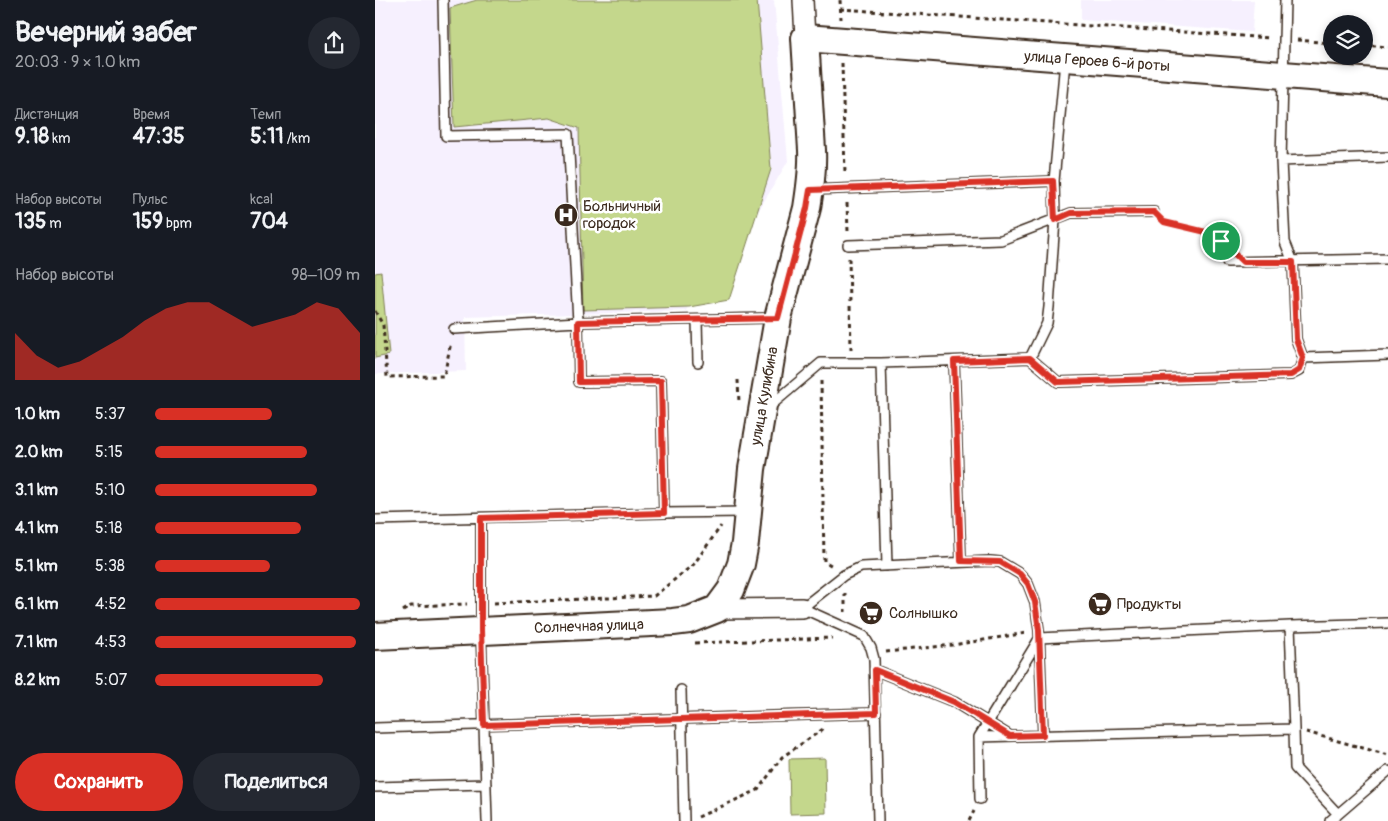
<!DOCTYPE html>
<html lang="ru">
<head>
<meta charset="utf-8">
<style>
  :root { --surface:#171b24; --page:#242831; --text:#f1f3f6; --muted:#9ea1a6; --accent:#d93025 }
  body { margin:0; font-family:Pangolin,sans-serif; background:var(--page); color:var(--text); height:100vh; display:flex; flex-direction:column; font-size:19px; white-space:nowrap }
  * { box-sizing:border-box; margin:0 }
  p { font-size:16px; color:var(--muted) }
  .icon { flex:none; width:28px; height:28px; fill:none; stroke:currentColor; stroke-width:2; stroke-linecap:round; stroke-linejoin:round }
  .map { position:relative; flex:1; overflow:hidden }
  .side { display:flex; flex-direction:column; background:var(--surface); width:375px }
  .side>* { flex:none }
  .buttons { position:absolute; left:948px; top:15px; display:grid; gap:10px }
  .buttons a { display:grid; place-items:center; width:50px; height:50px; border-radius:50%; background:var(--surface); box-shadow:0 2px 8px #0003; font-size:25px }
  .pin { position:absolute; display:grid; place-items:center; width:42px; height:42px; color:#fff; margin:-21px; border:2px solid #fff; border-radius:50%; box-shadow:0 1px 5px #0007 }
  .round { display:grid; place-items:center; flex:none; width:52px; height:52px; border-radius:26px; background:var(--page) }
  .headline { display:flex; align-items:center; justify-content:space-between; height:85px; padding:0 15px }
  h1 { font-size:28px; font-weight:800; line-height:38px }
  .figures { display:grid; grid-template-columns:repeat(3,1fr); gap:8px; height:85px; padding:5px 15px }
  .figures div { display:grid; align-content:center }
  .figures b { font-size:21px; font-weight:800 }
  .figures small { font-size:14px; font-weight:400 }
  .figures p { font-size:14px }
  .chart { height:140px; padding:10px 15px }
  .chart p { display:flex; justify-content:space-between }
  .chart svg { width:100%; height:90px; margin-top:5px; fill:var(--accent); opacity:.7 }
  .button { display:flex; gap:10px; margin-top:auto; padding:10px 15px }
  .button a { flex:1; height:58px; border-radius:30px; background:var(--accent); color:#fff; font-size:20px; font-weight:800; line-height:58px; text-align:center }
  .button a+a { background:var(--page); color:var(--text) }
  ul { padding:0 15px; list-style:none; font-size:16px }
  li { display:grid; grid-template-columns:80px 60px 1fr; align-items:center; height:38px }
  li i { height:12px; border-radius:6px; background:var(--accent) }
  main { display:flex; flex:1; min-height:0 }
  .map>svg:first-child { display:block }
</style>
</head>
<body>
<main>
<section class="side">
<div class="headline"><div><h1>Вечерний забег</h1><p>20:03 · 9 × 1.0 km</p></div><a class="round"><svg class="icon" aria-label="share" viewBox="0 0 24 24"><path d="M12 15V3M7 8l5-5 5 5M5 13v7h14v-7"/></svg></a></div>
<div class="figures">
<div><p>Дистанция</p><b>9.18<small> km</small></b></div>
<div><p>Время</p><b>47:35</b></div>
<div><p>Темп</p><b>5:11<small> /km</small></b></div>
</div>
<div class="figures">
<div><p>Набор высоты</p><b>135<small> m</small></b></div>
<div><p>Пульс</p><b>159<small> bpm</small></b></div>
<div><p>kcal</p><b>704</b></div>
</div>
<div class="chart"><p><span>Набор высоты</span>98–109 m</p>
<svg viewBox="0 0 160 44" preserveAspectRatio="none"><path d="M0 44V21L10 32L20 38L30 35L40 29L50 23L60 15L70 9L80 6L90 6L100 12L110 18L120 15L130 12L140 6L150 9L160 21V44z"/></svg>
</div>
<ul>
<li><b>1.0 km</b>5:37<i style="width:57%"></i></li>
<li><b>2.0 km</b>5:15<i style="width:74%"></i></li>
<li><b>3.1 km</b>5:10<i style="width:79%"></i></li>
<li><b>4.1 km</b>5:18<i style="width:71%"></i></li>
<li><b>5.1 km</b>5:38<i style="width:56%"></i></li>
<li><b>6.1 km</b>4:52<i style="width:100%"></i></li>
<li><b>7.1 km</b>4:53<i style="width:98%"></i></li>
<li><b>8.2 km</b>5:07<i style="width:82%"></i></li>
</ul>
<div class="button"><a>Сохранить</a><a>Поделиться</a></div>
</section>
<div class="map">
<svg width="1013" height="821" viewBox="0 0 1013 821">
  <rect width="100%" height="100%" fill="#fff"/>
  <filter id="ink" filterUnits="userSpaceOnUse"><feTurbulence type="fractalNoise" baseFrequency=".02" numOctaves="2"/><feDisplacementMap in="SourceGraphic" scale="10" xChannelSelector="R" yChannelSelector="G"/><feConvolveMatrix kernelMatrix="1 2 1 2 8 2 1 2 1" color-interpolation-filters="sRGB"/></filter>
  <g filter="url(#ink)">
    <path fill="#f6f0fe" d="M 0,0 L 399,0 L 413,161 L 349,269 L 326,271 L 311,311 L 90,317 L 91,371 L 0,374 Z
      M 706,0 L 879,0 L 877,32 L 706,20 Z"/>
    <path fill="#c4d78c" stroke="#808055" d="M 102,0 L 382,0 L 396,169 L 354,300 L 314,307 L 208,310 L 204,128 L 174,118 L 79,127 L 75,8 Z
      M 6,272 L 14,355 L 0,358 L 0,273 Z
      M 450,758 L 451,813 L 415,814 L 414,759 Z"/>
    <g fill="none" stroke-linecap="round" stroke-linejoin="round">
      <g stroke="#3b2a1e" stroke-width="12">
        <path id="lane" d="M 68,0 L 71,136 L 193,134 L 203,322 L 204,382 L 286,381 L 289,513
          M 906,161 L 910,0
          M 436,190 L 679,181
          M 473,245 L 626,240 L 696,213 L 779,212
          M 852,262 L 1013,259
          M 322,320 L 323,362
          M 79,329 L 203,322 L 401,318
          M 655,358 L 672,323 L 674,307 L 680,220 L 679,181 L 690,61
          M 928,358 L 1013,355
          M 579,361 L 586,561
          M 506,363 L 512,566
          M 394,407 L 446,363 L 506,363 L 655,358 L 683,382 L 916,375 L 924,371 L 928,358 L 921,339 L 918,262 L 910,242 L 906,161 L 1013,157
          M 106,518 L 106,630 L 112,821
          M 0,520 L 289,513 L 370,512
          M 664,638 L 915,626 L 1013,623
          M 500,670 L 579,702 L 635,736
          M 306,690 L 309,821
          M 0,728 L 501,713
          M 919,729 L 920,768 L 963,814
          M 604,737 L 919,729 L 915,626
          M 0,787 L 111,784
          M 605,799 L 604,737 L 664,639
          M 503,821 L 499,659 L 496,648 L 489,636 L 427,608 L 469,575 L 486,567 L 615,561 L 625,562 L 645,574 L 653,584 L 660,602 L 664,630 L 668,735
          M 955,821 L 1013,771"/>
      </g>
      <g stroke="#3b2a1e" stroke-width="22">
        <path id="street" d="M 428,0 L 430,38
          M 342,609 L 427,608"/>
      </g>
      <g stroke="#3b2a1e" stroke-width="30">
        <path id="secondary" d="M 0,636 L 298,622 L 314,620 L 342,609 L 356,590 L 366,564 L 370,543 L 377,469 L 403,318 L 432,208 C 435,189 438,170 437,150 L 430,38 L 1013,83"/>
      </g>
      <path stroke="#3b2a1e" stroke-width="3" stroke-dasharray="4 4" stroke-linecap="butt" d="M 465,0 L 466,19
        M 465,9 L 896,38
        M 922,40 L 956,43
        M 989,45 L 1013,47
        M 467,63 L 470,174
        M 472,203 L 473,232
        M 788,221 C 811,233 831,226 853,247
        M 474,258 L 476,349
        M 0,311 L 8,325 L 12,377 L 69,376 L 76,342
        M 363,380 L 364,403
        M 446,381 L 449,561 L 459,567
        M 470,593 L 470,612
        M 119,603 L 279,596 L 319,564 L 346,526
        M 28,611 L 36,606 L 92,604
        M 320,643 L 457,638
        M 511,652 L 578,645 L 651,633
        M 931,732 L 1013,755
        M 323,817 L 383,790 L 407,757 L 448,729
        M 594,821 L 599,811"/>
      <use href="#lane" stroke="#fff" stroke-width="9"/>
      <use href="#street" stroke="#fff" stroke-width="19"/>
      <use href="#secondary" stroke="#fff" stroke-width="26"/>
    </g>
  </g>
  <g fill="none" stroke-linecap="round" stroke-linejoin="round" filter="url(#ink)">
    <g stroke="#fff" stroke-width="10">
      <path id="route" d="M 678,181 L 680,220 L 696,213 L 779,212 L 789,222 L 831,232 L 846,241 L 868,262 L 918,262 L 921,339 L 928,358 L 924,370 L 916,375 L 683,382 L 655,358 L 579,361 L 586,561 L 625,562 L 645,574 L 653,584 L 660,602 L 664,630 L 668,735 L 635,736 L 579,702 L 500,670 L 501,713 L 109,725 L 106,630 L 106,518 L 289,513 L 286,381 L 204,382 L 203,322 L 403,318 L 432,208 L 435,190 Z"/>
    </g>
    <use href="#route" stroke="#d93025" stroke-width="6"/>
  </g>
  <defs>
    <g id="hospital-disc" transform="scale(1.25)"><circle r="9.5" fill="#3b2a1e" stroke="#fff"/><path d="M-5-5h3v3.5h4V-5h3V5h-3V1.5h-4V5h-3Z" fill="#fff"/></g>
    <g id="supermarket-disc" transform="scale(1.25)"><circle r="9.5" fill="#3b2a1e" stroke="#fff"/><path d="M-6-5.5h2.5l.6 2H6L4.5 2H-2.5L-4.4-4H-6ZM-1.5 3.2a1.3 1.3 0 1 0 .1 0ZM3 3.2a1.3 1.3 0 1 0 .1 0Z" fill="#fff"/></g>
  </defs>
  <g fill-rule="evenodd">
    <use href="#hospital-disc" x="191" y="215"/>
    <use href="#supermarket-disc" x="725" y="604"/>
    <use href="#supermarket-disc" x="496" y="613"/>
  </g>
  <g text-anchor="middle" stroke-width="5" stroke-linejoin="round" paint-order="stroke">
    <g font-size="15" fill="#3b2a1e" stroke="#fff">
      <text transform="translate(722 61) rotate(4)" y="5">улица Героев 6-й роты</text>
      <text transform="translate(389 396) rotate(-80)" y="5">улица Кулибина</text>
      <text transform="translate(214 626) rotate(-2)" y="5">Солнечная улица</text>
    </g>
    <g font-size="15" fill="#3b2a1e" stroke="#fff" text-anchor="start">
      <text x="208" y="211">Больничный<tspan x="208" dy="17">городок</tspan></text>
      <text x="742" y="609">Продукты</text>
      <text x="514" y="618">Солнышко</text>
    </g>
  </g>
</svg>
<div class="buttons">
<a><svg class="icon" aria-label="layers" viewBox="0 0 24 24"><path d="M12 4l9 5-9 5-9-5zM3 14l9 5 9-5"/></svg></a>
</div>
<div class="pin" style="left:846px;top:241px;background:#1e9e55"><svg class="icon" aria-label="arrive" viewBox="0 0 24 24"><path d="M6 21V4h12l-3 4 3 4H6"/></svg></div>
</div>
</main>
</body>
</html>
